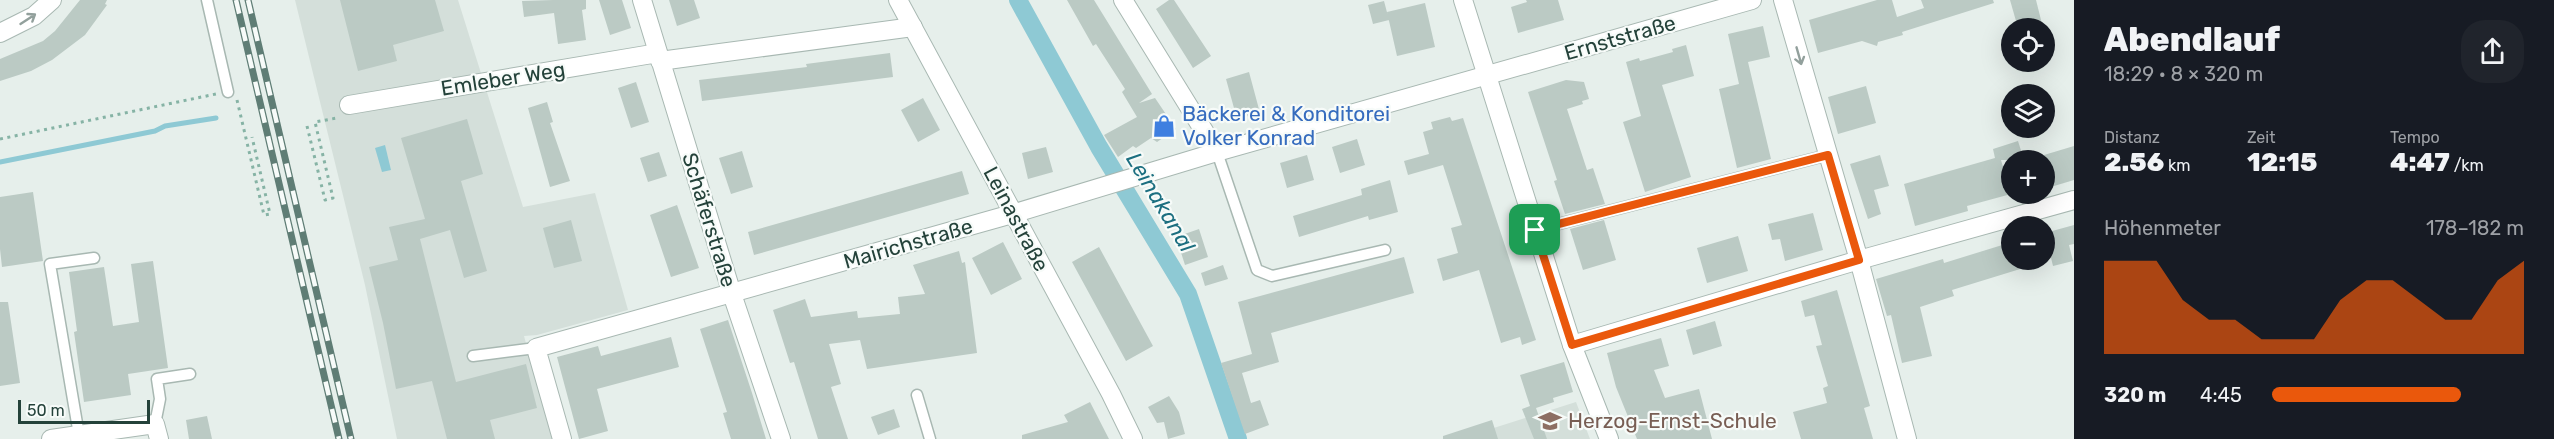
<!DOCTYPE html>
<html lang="de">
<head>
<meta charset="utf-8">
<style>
  :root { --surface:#171b24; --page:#20242c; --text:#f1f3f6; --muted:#9ea1a6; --accent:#ea580c }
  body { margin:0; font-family:Rubik,sans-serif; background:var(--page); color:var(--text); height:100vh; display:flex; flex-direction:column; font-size:22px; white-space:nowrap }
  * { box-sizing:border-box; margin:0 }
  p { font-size:20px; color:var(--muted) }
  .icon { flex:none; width:33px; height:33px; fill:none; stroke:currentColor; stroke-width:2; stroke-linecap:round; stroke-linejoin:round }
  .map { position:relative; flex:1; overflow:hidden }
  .details { display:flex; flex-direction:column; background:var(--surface); width:480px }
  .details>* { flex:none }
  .buttons { position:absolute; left:2001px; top:18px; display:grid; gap:12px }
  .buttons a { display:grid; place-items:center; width:54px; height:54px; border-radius:50%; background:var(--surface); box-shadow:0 6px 24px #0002; font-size:30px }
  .scale { position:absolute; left:18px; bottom:15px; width:132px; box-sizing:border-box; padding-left:6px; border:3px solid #24423a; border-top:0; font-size:16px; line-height:21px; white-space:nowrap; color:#24423a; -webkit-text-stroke:4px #f7fbf9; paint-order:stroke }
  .pin { position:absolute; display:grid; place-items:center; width:51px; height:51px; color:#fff; margin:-26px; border-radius:12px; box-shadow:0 3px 9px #0006 }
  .round { display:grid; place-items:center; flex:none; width:63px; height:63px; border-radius:24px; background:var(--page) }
  .head { display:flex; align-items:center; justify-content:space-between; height:102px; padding:0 30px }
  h1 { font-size:33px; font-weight:800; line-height:45px }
  .metrics { display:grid; grid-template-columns:repeat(3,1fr); gap:9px; height:102px; padding:6px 30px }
  .metrics div { display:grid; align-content:center }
  .metrics b { font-size:26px; font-weight:800 }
  .metrics small { font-size:16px; font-weight:400 }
  .metrics p { font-size:16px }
  .chart { height:168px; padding:12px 30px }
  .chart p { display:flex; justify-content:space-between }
  .chart svg { width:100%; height:108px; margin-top:6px; fill:var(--accent); opacity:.7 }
  ul { padding:0 30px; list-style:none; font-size:20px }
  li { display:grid; grid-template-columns:96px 72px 1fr; align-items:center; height:45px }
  li i { height:15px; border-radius:8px; background:var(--accent) }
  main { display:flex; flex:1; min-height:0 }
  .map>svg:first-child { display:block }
</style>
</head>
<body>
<main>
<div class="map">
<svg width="2074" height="439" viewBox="0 0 2074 439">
  <rect width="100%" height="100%" fill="#e6efeb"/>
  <path fill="#d4dfda" d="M 295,0 L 458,0 L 523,207 L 595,193 L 628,310 L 537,335 L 524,336 L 552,439 L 397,439 L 365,285 Z
    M 1576,402 L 1590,439 L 1459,439 Z"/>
  <path fill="#8ec9d4" d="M 385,145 L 391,170 L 382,172 L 375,148 Z"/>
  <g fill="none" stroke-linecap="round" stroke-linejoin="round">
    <path stroke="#8ec9d4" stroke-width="5" d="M 0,162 L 155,131 L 165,126 L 216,118"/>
    <path stroke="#8ec9d4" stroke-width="18" d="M 1018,0 L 1099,147 L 1188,294 L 1238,439"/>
  </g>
  <path fill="#bbcac4" d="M 80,0 L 107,0 L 105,4 L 107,5 L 85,35 L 52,60 L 31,71 L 0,81 L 0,59 L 43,41 L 55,31 Z
    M 340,0 L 435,0 L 444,31 L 393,45 L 397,61 L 358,71 Z
    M 553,0 L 586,0 L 586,9 L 582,10 L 586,40 L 558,44 L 554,13 L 524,17 L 522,1 Z
    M 599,0 L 622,0 L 631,28 L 610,35 Z
    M 669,0 L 694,0 L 700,18 L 677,26 Z
    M 1067,0 L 1094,0 L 1152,94 L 1139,103 L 1155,98 L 1176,129 L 1157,142 L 1151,138 L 1136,148 L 1133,146 L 1118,157 L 1104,135 L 1137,117 L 1122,92 L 1125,89 L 1096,44 L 1093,46 Z
    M 1169,0 L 1174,0 L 1211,56 L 1193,68 L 1156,9 Z
    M 1526,0 L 1558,0 L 1564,20 L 1518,33 L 1511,7 L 1527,2 Z
    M 1877,0 L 1892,0 L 1897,17 L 1924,8 L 1921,0 L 1993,0 L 1994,3 L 1902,32 L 1903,35 L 1878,42 L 1877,46 L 1862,41 L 1818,53 L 1809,20 Z
    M 2010,0 L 2036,0 L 2042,24 L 2018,28 Z
    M 1384,1 L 1389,20 L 1373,24 L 1368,5 Z
    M 1425,3 L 1435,47 L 1397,56 L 1387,12 Z
    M 1763,26 L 1770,57 L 1748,62 L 1771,159 L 1737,168 L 1719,89 L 1739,84 L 1728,34 Z
    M 1686,45 L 1694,76 L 1662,85 L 1691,177 L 1645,192 L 1623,122 L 1641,116 L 1626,62 L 1639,58 L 1640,61 L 1673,52 L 1672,49 Z
    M 890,53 L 893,77 L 702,101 L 699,80 L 807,67 L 806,64 Z
    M 1249,72 L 1260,113 L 1237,119 L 1226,79 Z
    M 1566,80 L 1584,82 L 1589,99 L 1582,101 L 1583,104 L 1567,109 L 1587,170 L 1593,168 L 1605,204 L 1565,214 L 1554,181 L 1557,180 L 1528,92 Z
    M 636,82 L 649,122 L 631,128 L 618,88 Z
    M 1866,86 L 1876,123 L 1838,134 L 1828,97 Z
    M 923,98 L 940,130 L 918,142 L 901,110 Z
    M 547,102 L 553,122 L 550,123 L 570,181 L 550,187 L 528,108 Z
    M 1450,117 L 1452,121 L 1463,118 L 1536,340 L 1522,345 L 1520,337 L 1501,343 L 1479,270 L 1443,281 L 1437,259 L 1458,253 L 1451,228 L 1462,225 L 1443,165 L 1408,175 L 1404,161 L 1429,154 L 1423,132 L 1433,129 L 1431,122 Z
    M 467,119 L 483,174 L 461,181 L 487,271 L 464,278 L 450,230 L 420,239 L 456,382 L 526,364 L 537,408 L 490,420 L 495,439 L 447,439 L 432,381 L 396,389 L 383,323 L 369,267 L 398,260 L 389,227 L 425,219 L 401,138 Z
    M 1357,139 L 1365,165 L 1340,173 L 1332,147 Z
    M 2018,141 L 2024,160 L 2001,160 L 2011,194 L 1967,206 L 1968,211 L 1915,226 L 1904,184 L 1995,158 L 1993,149 Z
    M 2074,146 L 2074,180 L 2044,189 L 2044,155 Z
    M 1046,147 L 1053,172 L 1028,179 L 1022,153 Z
    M 742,151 L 753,187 L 731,194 L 719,158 Z
    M 659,152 L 667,176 L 648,182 L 640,158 Z
    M 1307,155 L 1314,180 L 1287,188 L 1280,163 Z
    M 1880,155 L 1889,186 L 1874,190 L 1881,214 L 1868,219 L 1850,164 Z
    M 962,171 L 969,194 L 754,255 L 748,232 Z
    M 1390,180 L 1398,212 L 1369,220 L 1368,216 L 1299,237 L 1293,216 L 1362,195 L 1361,189 Z
    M 33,192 L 43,261 L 2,267 L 0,249 L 0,197 Z
    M 677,205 L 699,268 L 671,277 L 650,215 Z
    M 1813,213 L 1823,250 L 1785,261 L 1780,239 L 1772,240 L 1768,224 Z
    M 571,220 L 582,261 L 554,268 L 543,228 Z
    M 1604,220 L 1616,260 L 1583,270 L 1570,229 Z
    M 2074,225 L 2074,244 L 2069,245 L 2073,261 L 2053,266 L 2045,233 Z
    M 1199,229 L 1208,257 L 1185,265 L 1176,237 Z
    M 1738,236 L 1748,271 L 1707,283 L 1697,248 Z
    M 1003,242 L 1022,279 L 991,295 L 972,258 Z
    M 2012,242 L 2012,260 L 2039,260 L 2040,263 L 1952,290 L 1954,296 L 1920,307 L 1932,356 L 1902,363 L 1891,315 L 1887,316 L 1876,279 L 1943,259 L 1944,263 Z
    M 1099,247 L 1153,346 L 1126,361 L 1072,262 Z
    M 959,251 L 962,263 L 965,262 L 977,353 L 867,369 L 860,340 L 829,344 L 841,384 L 831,387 L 848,439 L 818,439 L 794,362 L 790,363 L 773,310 L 805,299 L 811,317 L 857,311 L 858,318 L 900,314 L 898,297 L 925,294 L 913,265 Z
    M 1404,257 L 1414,293 L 1271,333 L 1279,362 L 1242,373 L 1251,403 L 1260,400 L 1269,425 L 1245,434 L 1221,363 L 1252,354 L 1238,302 Z
    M 153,261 L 168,368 L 128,374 L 131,395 L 84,402 L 74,332 L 77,331 L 69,272 L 104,267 L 113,326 L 139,322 L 131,264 Z
    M 1223,265 L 1228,279 L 1205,286 L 1201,273 Z
    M 1837,290 L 1870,406 L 1864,408 L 1873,439 L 1801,439 L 1793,412 L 1827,403 L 1823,388 L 1828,386 L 1816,346 L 1822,345 L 1814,315 L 1805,317 L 1801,301 Z
    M 0,302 L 8,302 L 20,383 L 0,386 Z
    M 728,320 L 752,393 L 766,439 L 731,439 L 723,413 L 727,412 L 700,329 Z
    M 1715,321 L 1722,346 L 1693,355 L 1686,330 Z
    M 671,337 L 679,367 L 597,389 L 608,431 L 579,439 L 557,357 L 598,346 L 601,356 Z
    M 1661,338 L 1669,366 L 1654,370 L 1665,398 L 1699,389 L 1712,439 L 1637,439 L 1616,387 L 1607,353 Z
    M 1564,362 L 1573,392 L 1553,398 L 1554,402 L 1536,408 L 1547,439 L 1534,439 L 1522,409 L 1530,406 L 1520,375 Z
    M 1169,396 L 1179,412 L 1185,434 L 1168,439 L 1164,422 L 1157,423 L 1148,407 Z
    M 1090,402 L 1109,439 L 1022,439 L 1022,435 L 1068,422 L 1064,415 Z
    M 894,409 L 900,427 L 878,435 L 871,417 Z
    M 207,416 L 212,439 L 189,439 L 186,420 Z
    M 1492,420 L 1498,439 L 1443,439 L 1443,436 Z"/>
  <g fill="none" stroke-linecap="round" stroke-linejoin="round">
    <g stroke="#a8b8b2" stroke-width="13">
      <path id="service" d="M 207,0 L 228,92
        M 1217,152 L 1257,270 L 1272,276 L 1385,250
        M 1535,230 L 1828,155
        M 473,356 L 536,348
        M 917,395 L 930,439
        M 155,424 L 160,399 L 157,379 L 190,374
        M 79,435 L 50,264 L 94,258"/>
    </g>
    <g stroke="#a8b8b2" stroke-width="20">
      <path id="minor" d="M 642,0 L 732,294 L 781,439
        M 1123,0 L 1217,152
        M 1783,0 L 1859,260 L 1907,439
        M 0,33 L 34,16 L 52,0
        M 660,61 L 913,27
        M 349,105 L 658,53
        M 1572,345 L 1859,260 L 2074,200
        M 51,439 L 155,424 L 159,439
        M 562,439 L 536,348 L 1012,214 L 1217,152 L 1752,0"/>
    </g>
    <g stroke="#a8b8b2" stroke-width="20">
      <path id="tertiary" d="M 898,0 L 1111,394 L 1133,439
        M 1463,0 L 1572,345 L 1609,439"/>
    </g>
    <path stroke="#86b3a5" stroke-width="3" stroke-dasharray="3 4.5" stroke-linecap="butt" d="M 237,100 L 264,215 L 270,214 L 252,137
      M 307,126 L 325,200 L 333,198 L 315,122 L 337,118
      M 0,139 L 216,94"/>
    <use href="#service" stroke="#fff" stroke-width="10"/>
    <use href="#minor" stroke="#fff" stroke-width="18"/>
    <use href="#tertiary" stroke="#fff" stroke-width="18"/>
    <g stroke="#5f7d75" stroke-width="7">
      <path id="rail" d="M 236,0 L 339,439
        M 248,0 L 351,439"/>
    </g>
    <use href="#rail" stroke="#f7fbf9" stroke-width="4.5" stroke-dasharray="14" stroke-linecap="butt"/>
  </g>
  <defs><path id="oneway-shaft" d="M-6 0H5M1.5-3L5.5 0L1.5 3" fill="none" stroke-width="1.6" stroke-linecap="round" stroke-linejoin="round" transform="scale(1.5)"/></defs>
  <g stroke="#92a09c">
    <use href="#oneway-shaft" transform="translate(28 19) rotate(-33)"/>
    <use href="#oneway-shaft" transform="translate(1799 56) rotate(74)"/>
  </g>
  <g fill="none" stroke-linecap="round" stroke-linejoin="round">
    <g stroke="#fff" stroke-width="12">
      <path id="route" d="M 1828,155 L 1859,260 L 1572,345 L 1535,230 Z"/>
    </g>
    <use href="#route" stroke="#ea580c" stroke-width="8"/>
  </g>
  <defs>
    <g id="shop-bare" transform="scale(1.8)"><path d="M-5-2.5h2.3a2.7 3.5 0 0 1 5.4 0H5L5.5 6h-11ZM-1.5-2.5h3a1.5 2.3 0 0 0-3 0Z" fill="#3f7fe0" stroke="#f7fbf9" stroke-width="2.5" paint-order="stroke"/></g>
    <g id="school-bare" transform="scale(1.8)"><path d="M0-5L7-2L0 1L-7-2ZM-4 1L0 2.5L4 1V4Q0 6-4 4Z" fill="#8d6e63" stroke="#f7fbf9" stroke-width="2.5" paint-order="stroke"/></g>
  </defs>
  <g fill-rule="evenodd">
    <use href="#shop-bare" x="1164" y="126"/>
    <use href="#school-bare" x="1550" y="421"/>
  </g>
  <g text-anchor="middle" stroke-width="4.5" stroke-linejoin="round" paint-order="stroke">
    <g font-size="21" fill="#24423a" stroke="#f7fbf9">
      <text transform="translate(1620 38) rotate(-16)" y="7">Ernststraße</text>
      <text transform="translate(503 79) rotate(-9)" y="7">Emleber Weg</text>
      <text transform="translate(1016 219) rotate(62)" y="7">Leinastraße</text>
      <text transform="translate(709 220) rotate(73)" y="7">Schäferstraße</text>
      <text transform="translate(908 244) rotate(-16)" y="7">Mairichstraße</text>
    </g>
    <g font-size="21" fill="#366cbe" stroke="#f7fbf9" text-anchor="start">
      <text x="1182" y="121">Bäckerei &amp; Konditorei<tspan x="1182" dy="24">Volker Konrad</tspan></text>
    </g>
    <g font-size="21" fill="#785e54" stroke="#f7fbf9" text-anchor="start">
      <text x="1568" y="428">Herzog-Ernst-Schule</text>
    </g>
    <g font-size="22" font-style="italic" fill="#1c6f80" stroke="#f7fbf9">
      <text transform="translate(1161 202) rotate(59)" y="8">Leinakanal</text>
    </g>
  </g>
</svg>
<div class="buttons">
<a><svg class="icon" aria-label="locate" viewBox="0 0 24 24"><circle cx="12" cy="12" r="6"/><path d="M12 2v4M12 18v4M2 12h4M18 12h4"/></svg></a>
<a><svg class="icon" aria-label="layers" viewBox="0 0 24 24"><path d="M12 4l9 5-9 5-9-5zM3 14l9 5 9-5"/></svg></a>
<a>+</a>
<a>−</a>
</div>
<div class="scale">50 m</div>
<div class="pin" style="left:1535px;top:230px;background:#1e9e55"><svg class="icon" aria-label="arrive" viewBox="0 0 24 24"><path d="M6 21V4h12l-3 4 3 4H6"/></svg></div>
</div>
<section class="details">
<div class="head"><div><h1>Abendlauf</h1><p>18:29 · 8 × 320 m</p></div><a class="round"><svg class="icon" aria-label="share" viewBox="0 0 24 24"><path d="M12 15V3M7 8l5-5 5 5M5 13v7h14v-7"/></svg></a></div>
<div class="metrics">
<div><p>Distanz</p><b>2.56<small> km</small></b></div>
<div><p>Zeit</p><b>12:15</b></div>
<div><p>Tempo</p><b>4:47<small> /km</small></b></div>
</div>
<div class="chart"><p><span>Höhenmeter</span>178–182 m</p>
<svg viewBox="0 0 160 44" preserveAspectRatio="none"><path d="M0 44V6L10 6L20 6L30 22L40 30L50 30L60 38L70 38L80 38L90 22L100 14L110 14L120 22L130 30L140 30L150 14L160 6V44z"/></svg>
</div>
<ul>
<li><b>320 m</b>4:45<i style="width:75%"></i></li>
</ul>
</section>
</main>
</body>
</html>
